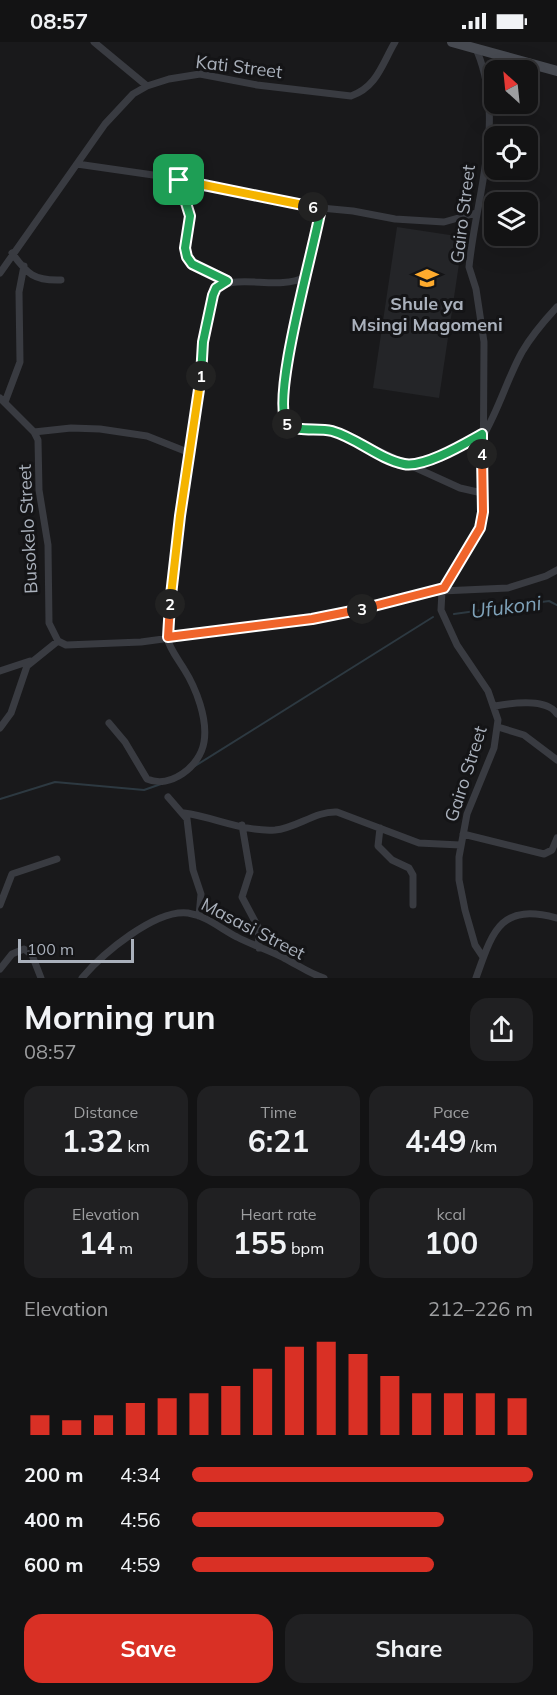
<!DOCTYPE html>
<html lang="en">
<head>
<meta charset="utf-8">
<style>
  :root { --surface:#131314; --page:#202022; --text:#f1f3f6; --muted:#9d9ea0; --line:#323234; --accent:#d93025 }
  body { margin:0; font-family:Mulish,sans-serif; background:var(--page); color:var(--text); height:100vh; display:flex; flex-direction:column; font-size:22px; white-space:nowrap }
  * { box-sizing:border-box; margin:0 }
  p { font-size:20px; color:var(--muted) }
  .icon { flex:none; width:33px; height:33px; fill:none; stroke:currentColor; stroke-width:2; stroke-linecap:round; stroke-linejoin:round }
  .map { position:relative; height:936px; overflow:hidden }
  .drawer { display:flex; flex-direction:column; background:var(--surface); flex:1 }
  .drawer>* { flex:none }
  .needle { width:39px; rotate:333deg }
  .fabs { position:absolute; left:484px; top:18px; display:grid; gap:12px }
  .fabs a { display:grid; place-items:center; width:54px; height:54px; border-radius:12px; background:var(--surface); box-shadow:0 6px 24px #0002,0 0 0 2px var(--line); font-size:30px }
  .scale { position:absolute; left:18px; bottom:15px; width:116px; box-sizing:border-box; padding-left:6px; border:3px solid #aab1bc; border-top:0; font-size:16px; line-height:21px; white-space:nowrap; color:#aab1bc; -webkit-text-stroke:4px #141416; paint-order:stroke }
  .pin { position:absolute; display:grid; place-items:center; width:51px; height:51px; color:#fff; margin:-26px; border-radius:12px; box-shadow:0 3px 9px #0006 }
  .km { position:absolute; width:30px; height:30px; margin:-15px; border-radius:50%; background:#222; color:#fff; font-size:16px; line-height:30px; text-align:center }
  .round { display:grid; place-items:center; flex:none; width:63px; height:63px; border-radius:18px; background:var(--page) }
  .headline { display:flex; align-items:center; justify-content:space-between; height:102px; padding:0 24px }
  h1 { font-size:33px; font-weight:700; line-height:45px }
  .stats { display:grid; grid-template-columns:repeat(3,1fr); gap:9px; height:102px; padding:6px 24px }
  .stats div { display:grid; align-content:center; border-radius:15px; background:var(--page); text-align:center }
  .stats b { font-size:30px; font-weight:700 }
  .stats small { font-size:16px; font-weight:400 }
  .stats p { font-size:16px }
  .chart { height:168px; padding:12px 24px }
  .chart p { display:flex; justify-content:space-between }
  .chart svg { width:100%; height:108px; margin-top:6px; stroke:var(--accent); stroke-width:6 }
  .primary-button { display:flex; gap:12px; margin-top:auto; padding:12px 24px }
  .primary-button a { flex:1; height:69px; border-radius:18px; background:var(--accent); color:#fff; font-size:24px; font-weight:700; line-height:69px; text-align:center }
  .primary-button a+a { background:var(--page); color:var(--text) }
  ul { padding:0 24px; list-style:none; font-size:20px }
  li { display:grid; grid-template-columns:96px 72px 1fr; align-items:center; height:45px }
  li i { height:15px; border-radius:8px; background:var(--accent) }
  .status { display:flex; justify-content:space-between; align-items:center; height:42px; padding:0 30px; background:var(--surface); direction:ltr }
  .status svg { height:16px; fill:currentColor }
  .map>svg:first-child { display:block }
</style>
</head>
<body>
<div class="status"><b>08:57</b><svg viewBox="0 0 49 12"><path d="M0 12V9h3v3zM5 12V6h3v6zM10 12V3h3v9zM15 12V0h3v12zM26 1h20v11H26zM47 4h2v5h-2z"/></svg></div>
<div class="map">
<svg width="557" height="936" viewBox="0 0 557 936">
  <rect width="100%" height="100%" fill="#19191b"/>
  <path fill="#242528" d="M 397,185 L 463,195 L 439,356 L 373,346 Z"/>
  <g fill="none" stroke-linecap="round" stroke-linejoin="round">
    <path stroke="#2d3941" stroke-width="2" d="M 454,572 L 549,559 L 557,563
      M 195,724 L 433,575
      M 0,757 L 55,740 L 144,748 L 161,742"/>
    <path stroke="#393b41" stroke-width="7" d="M 94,0 L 147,44
      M 477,9 C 506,79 476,153 469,225 L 476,247 L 484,300 L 483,470 L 474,499 L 442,549 L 441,568 L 457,603 L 488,649 L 498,678 L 494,706 L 467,772 L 459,815 L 459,838 L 465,868 L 475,903 L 483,915
      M 77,122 L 160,134 L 321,166 L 353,169 L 395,177 L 444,180 L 476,171
      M 179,138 L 190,174 L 185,206 L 187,215 L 192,222 L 227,239
      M 321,166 L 288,316 L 281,362 L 285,381 C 297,392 321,385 337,390 L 460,446 L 482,451
      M 12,211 C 27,232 34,239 61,238
      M 0,231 L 105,82 L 133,52 L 147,44 L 169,37 L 200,32 L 257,43 L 351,54 C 377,45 382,22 395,0
      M 0,356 L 34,390 L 38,398 L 39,448 L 48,503 L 49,581 L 58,599 L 66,603 L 141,600 L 312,577 L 442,549 L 508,546 L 546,534 L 557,528
      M 5,360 L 20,320 L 19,250 L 24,224
      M 34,390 L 71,386 L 100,387 L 147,394 L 190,411
      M 483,394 C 499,367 507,337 522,310 C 532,293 544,279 557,265
      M 406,423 L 430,417 L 482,392
      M 0,629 L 30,619
      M 495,664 C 511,661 547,656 557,672
      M 109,681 L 125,700 L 147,737 C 170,747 200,725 204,700 C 208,677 196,646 184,627 C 178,617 169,606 167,595 C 166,579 170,561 171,545 C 176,493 185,443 193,392 C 201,345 203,299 213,253 C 228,226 275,251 305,235
      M 498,685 L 524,693 L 557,718
      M 0,686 L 11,671 L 27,624 L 58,599
      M 168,755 L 187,777 L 193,828 L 201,852 L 199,874
      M 184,771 C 214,775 244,790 275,788 C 297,786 315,769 337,770 L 419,801 L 460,803
      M 242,783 L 250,830 L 242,855 L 258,885 L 259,906
      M 380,786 L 378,804 L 392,818 L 409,826 L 413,833 L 413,863
      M 463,792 L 544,812 L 552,808 L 557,796
      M 0,863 L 12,832 L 57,817
      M 0,927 L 12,912 L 24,907 L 32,913 L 41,936
      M 82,936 C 102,912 155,867 188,871 C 207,874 221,887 237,895 C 252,903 269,908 284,916 C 298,923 308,931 324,936
      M 476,936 C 493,888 500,861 557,876"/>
    <path stroke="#474a51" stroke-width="10" d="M 452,0 L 557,29"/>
  </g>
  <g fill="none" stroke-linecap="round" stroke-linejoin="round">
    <g stroke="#fff" stroke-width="12">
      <path id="split-1" d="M 179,138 L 190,174 L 185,206 L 187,215 L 192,222 L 227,239 L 216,246 L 213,253 L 203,300 L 201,334"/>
    </g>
    <g stroke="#fff" stroke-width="12">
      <path id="split-2" d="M 170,562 L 180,474 L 201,334"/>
    </g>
    <g stroke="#fff" stroke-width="12">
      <path id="split-3" d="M 170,562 L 168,595 L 312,577 L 362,567"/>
    </g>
    <g stroke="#fff" stroke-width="12">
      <path id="split-4" d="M 362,567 L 444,546 L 480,486 L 483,470 L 482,412"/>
    </g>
    <g stroke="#fff" stroke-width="12">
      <path id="split-5" d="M 287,382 C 299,391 317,385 332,389 C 357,396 379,417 404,422 C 424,426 464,402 482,392 L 482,412"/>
    </g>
    <g stroke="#fff" stroke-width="12">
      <path id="split-6" d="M 287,382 C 270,358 315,203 321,166 L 313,165"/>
    </g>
    <g stroke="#fff" stroke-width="12">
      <path id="split-7" d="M 179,138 L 313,165"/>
    </g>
    <use href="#split-1" stroke="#22a559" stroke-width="8"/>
    <use href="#split-2" stroke="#f5b400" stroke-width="8"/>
    <use href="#split-3" stroke="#f0652b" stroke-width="8"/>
    <use href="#split-4" stroke="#f0652b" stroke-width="8"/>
    <use href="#split-5" stroke="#22a559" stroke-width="8"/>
    <use href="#split-6" stroke="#22a559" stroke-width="8"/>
    <use href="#split-7" stroke="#f5b400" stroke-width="8"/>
  </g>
  <defs>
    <g id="school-bare" transform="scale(1.8)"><path d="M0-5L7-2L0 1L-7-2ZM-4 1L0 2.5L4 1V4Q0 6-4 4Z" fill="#ffab2d" stroke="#141416" stroke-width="2.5" paint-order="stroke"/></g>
  </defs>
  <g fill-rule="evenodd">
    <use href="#school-bare" x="427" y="236"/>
  </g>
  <g text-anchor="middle" stroke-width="6" stroke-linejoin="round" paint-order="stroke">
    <g font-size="18" fill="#aab1bc" stroke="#141416">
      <text transform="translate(239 25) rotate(7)" y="6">Kati Street</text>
      <text transform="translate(463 172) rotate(-83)" y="6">Gairo Street</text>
      <text transform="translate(28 487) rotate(-93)" y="6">Busokelo Street</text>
      <text transform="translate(466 732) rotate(-72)" y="6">Gairo Street</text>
      <text transform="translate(253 887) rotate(27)" y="6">Masasi Street</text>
    </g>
    <g font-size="18" font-weight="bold" fill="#aab1bc" stroke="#141416">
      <text x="427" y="268">Shule ya<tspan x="427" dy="21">Msingi Magomeni</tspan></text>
    </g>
    <g font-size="20" font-style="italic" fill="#7fa2b9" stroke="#141416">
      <text transform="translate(506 565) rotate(-7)" y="7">Ufukoni</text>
    </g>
  </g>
</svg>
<div class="fabs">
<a><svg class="needle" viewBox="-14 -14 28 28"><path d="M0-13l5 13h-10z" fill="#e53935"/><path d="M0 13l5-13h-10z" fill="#9d9ea0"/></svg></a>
<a><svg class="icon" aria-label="locate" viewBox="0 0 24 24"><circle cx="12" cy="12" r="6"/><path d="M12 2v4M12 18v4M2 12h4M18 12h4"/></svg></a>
<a><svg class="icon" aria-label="layers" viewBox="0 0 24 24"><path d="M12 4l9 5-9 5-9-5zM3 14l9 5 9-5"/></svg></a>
</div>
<div class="scale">100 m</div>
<div class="pin" style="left:179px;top:138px;background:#1e9e55"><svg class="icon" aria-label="arrive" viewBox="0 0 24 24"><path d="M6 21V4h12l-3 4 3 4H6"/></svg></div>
<b class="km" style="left:201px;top:334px">1</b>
<b class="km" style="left:170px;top:562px">2</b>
<b class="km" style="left:362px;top:567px">3</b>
<b class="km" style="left:482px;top:412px">4</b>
<b class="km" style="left:287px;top:382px">5</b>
<b class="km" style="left:313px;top:165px">6</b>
</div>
<section class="drawer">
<div class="headline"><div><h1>Morning run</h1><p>08:57</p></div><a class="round"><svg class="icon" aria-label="share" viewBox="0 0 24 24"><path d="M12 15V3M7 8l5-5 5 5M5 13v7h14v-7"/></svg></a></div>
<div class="stats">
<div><p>Distance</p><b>1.32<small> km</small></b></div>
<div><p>Time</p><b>6:21</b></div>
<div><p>Pace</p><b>4:49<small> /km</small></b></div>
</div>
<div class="stats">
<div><p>Elevation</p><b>14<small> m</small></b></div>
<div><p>Heart rate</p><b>155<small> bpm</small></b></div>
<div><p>kcal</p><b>100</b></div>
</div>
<div class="chart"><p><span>Elevation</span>212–226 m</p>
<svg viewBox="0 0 160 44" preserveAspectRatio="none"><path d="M5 44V36M15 44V38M25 44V36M35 44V31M45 44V29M55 44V27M65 44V24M75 44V17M85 44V8M95 44V6M105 44V11M115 44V20M125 44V27M135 44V27M145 44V27M155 44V29"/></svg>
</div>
<ul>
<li><b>200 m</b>4:34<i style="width:100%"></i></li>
<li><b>400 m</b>4:56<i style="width:74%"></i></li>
<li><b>600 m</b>4:59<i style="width:71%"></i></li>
</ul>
<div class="primary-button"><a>Save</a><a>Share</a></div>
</section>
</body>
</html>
